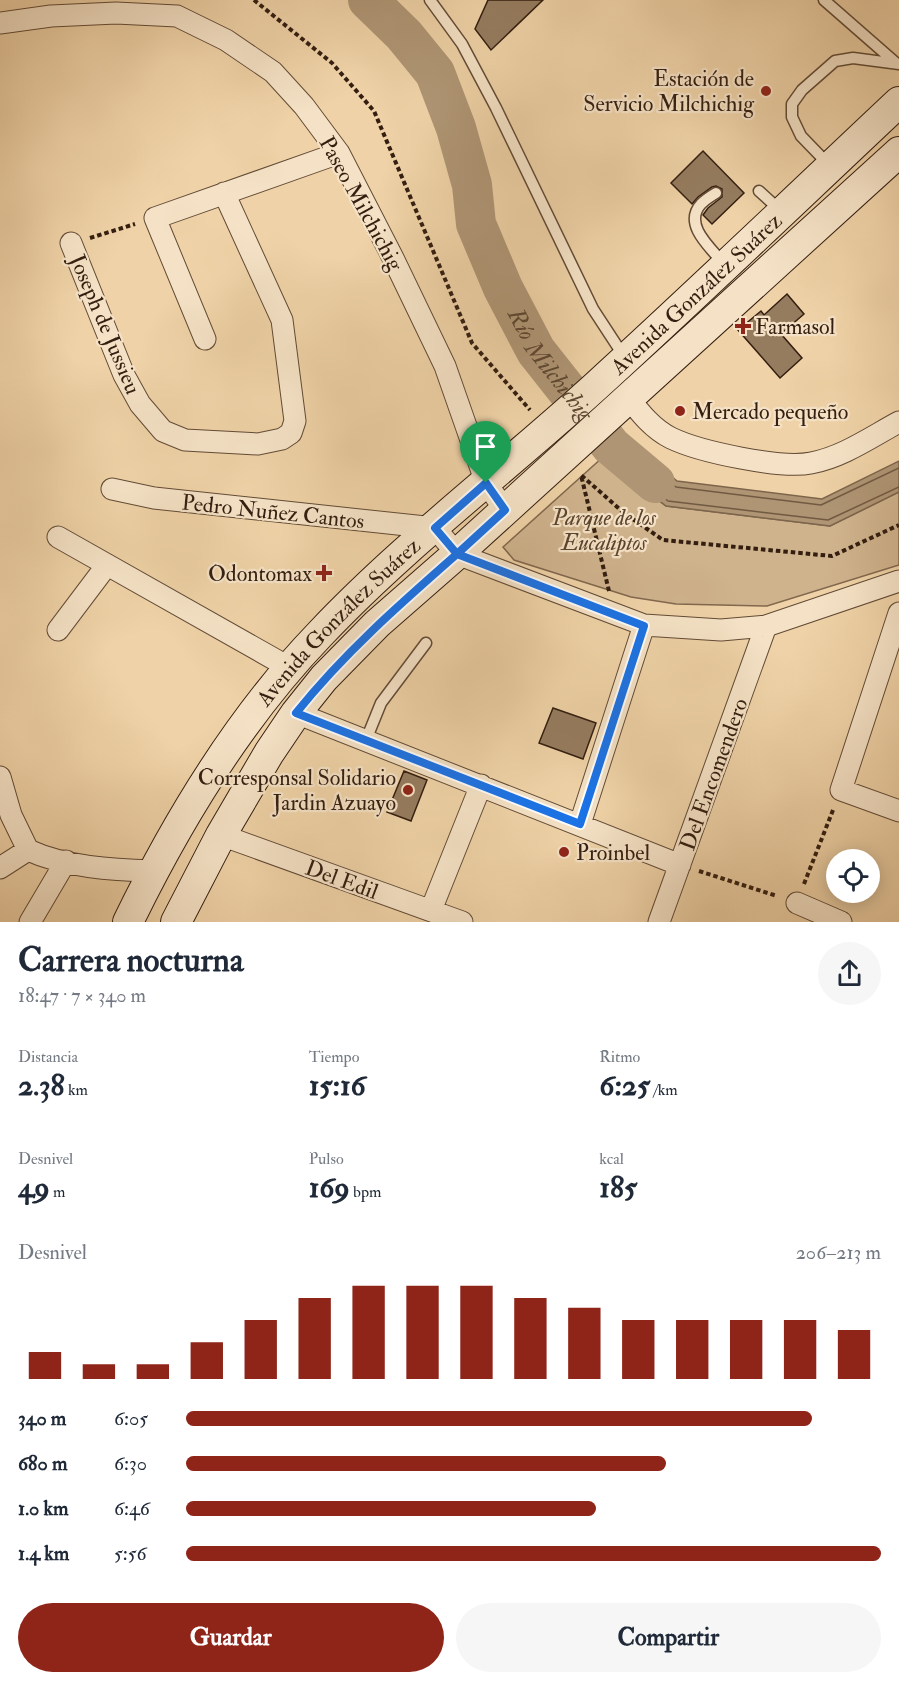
<!DOCTYPE html>
<html lang="es">
<head>
<meta charset="utf-8">
<style>
  :root { --surface:#fff; --page:#f6f6f7; --text:#1f2937; --muted:#747a83; --accent:#8f2418 }
  body { margin:0; font-family:"IM FELL Double Pica",serif; background:var(--page); color:var(--text); height:100vh; display:flex; flex-direction:column; font-size:22px; white-space:nowrap }
  * { box-sizing:border-box; margin:0 }
  p { font-size:20px; color:var(--muted) }
  .icon { flex:none; width:33px; height:33px; fill:none; stroke:currentColor; stroke-width:2; stroke-linecap:round; stroke-linejoin:round }
  .map { position:relative; height:922px; overflow:hidden }
  .panel { display:flex; flex-direction:column; background:var(--surface); flex:1 }
  .panel>* { flex:none }
  .fabs { position:absolute; left:826px; top:849px; display:grid; gap:12px }
  .fabs a { display:grid; place-items:center; width:54px; height:54px; border-radius:50%; background:var(--surface); box-shadow:0 3px 15px #0003; font-size:30px }
  .pin { position:absolute; display:grid; place-items:center; width:51px; height:51px; color:#fff; margin:-62px -26px; border-radius:50% 50% 50% 0; rotate:-45deg; box-shadow:0 0 6px #0007 }
  .pin .icon { rotate:45deg }
  .round { display:grid; place-items:center; flex:none; width:63px; height:63px; border-radius:32px; background:var(--page) }
  .overview { display:flex; align-items:center; justify-content:space-between; height:102px; padding:0 18px }
  h1 { font-size:33px; font-weight:800; line-height:45px }
  .figures { display:grid; grid-template-columns:repeat(3,1fr); gap:9px; height:102px; padding:6px 18px }
  .figures div { display:grid; align-content:center }
  .figures b { font-size:30px; font-weight:800 }
  .figures small { font-size:16px; font-weight:400 }
  .figures p { font-size:16px }
  .chart { height:168px; padding:12px 18px }
  .chart p { display:flex; justify-content:space-between }
  .chart svg { width:100%; height:108px; margin-top:6px; stroke:var(--accent); stroke-width:6 }
  .primary-button { display:flex; gap:12px; margin-top:auto; padding:12px 18px }
  .primary-button a { flex:1; height:69px; border-radius:36px; background:var(--accent); color:#fff; font-size:24px; font-weight:800; line-height:69px; text-align:center }
  .primary-button a+a { background:var(--page); color:var(--text) }
  ul { padding:0 18px; list-style:none; font-size:20px }
  li { display:grid; grid-template-columns:96px 72px 1fr; align-items:center; height:45px }
  li i { height:15px; border-radius:8px; background:var(--accent) }
  .map>svg:first-child { display:block }
</style>
</head>
<body>
<div class="map">
<svg width="899" height="922" viewBox="0 0 899 922">
  <rect width="100%" height="100%" fill="#efd2a7"/>
  <filter id="stains"><feTurbulence type="fractalNoise" baseFrequency=".00333" numOctaves="4"/><feColorMatrix values="0 0 0 0 .2 0 0 0 0 .09 0 0 0 0 .02 0 0 0 .5 -.17"/></filter>
  <radialGradient id="worn" r=".72"><stop offset=".6" stop-color="#630" stop-opacity="0"/><stop offset="1" stop-color="#630" stop-opacity=".3"/></radialGradient>
  <path fill="#cfb38d" stroke="#81684e" stroke-width="1.5" d="M 603,457 L 666,506 L 830,526 L 899,492 L 899,565 L 767,606 L 676,604 L 631,597 L 514,560 L 503,547 Z"/>
  <path fill="#af9574" stroke="#7d654c" stroke-width="1.5" d="M 623,435 L 677,481 L 822,499 L 899,461 L 899,492 L 830,526 L 666,506 L 603,457 Z"/>
  <g fill="none" stroke-linecap="round" stroke-linejoin="round">
    <path stroke="#715a42" stroke-width="1.5" d="M 899,468 L 821,505 L 676,487 L 625,445 L 622,446 L 613,456 L 668,501 L 828,520 L 899,487"/>
    <path stroke="#af9574" stroke-width="40" id="s1" d="M 368,0 L 404,35 L 435,73 L 456,128 L 472,185 L 476,224 L 503,288 L 536,351 L 611,446 L 655,483"/>
  </g>
  <path fill="#957c5f" stroke="#331e10" stroke-width="1.5" d="M 488,0 L 543,0 L 491,50 L 475,29 Z
    M 703,151 L 744,193 L 712,224 L 703,215 L 708,208 L 722,197 L 722,189 L 716,186 L 712,187 L 698,197 L 692,204 L 671,183 Z
    M 787,294 L 804,314 L 781,334 L 802,358 L 780,378 L 738,330 L 761,311 L 764,315 Z
    M 553,708 L 596,723 L 583,759 L 539,743 Z
    M 404,771 L 427,780 L 411,821 L 387,812 Z"/>
  <g fill="none" stroke-linecap="round" stroke-linejoin="round">
    <g stroke="#624b36" stroke-width="13">
      <path id="service" d="M 430,0 L 462,44 L 496,108 L 593,309 L 625,358
        M 824,0 L 896,63
        M 830,166 L 801,136 L 792,117 L 792,104 L 802,90 L 835,61 L 853,58 L 899,64
        M 759,191 L 782,212
        M 716,193 C 711,196 705,200 701,204 C 682,225 712,249 725,265
        M 366,740 L 381,703 L 426,643"/>
    </g>
    <g stroke="#624b36" stroke-width="23">
      <path id="minor" d="M 0,23 L 51,16 L 116,13 L 177,16 L 226,40 L 273,72 L 304,106 L 339,153 L 393,258 L 445,366 L 486,483 L 505,510
        M 71,243 L 124,375 L 140,404 L 163,431 L 185,440 L 258,444 L 282,439 L 291,433 L 295,421 L 282,320 L 224,193
        M 205,339 L 155,218 L 339,153
        M 628,397 C 640,413 653,429 671,438 C 700,452 781,469 811,463 C 843,457 871,437 899,422
        M 112,489 L 154,498 L 435,528 L 457,554 L 644,625 L 721,630 L 766,626 L 899,581
        M 58,537 L 290,668
        M 899,613 L 841,790 L 899,811
        M 58,630 L 107,565
        M 296,713 L 680,865
        M 0,777 L 11,815 L 28,850 C 65,867 112,870 153,871
        M 580,824 L 644,625
        M 221,835 L 462,922
        M 0,868 L 28,850
        M 797,903 L 841,922
        M 431,910 L 481,785
        M 30,922 L 66,861
        M 659,922 L 766,626"/>
    </g>
    <g stroke="#331e10" stroke-width="32">
      <g id="secondary">
        <path id="s2" d="M 128,922 C 178,819 240,717 320,634 C 404,545 505,469 595,387 C 698,293 798,197 899,102"/>
        <path d="M 176,922 L 221,835 L 269,753 L 296,713 L 324,678 L 377,624 L 457,554 L 899,152"/>
      </g>
    </g>
    <path stroke="#331e10" stroke-width="4" stroke-dasharray="4.5 3" stroke-linecap="butt" d="M 254,0 L 332,63 L 374,111 L 472,343 L 530,410
      M 90,238 L 135,224
      M 609,591 L 581,475 L 624,513 L 663,540 L 832,556 L 899,525
      M 699,871 L 777,896
      M 804,884 L 833,810"/>
    <use href="#service" stroke="#f5e2c6" stroke-width="10"/>
    <use href="#minor" stroke="#f5e2c6" stroke-width="21"/>
    <use href="#secondary" stroke="#f5e2c6" stroke-width="30"/>
  </g>
  <g fill="none" stroke-linecap="round" stroke-linejoin="round">
    <g stroke="#fff" stroke-width="12">
      <path id="route" d="M 486,483 L 435,528 L 457,554 C 400,604 344,653 296,713 L 580,824 L 644,626 L 457,554 L 505,510 L 486,483"/>
    </g>
    <use href="#route" stroke="#1a73e8" stroke-width="8"/>
  </g>
  <g fill="#8f2418" stroke="#f5e2c6" stroke-width="2">
    <circle cx="766" cy="91" r="6"/>
    <path d="M740 317h6v6h6v6h-6v6h-6v-6h-6v-6h6z"/>
    <circle cx="680" cy="411" r="6"/>
    <path d="M321 564h6v6h6v6h-6v6h-6v-6h-6v-6h6z"/>
    <circle cx="408" cy="790" r="6"/>
    <circle cx="564" cy="852" r="6"/>
  </g>
  <g text-anchor="middle" stroke-width="4.5" stroke-linejoin="round" paint-order="stroke">
    <g font-size="22" fill="#331e10" stroke="#f5e2c6" text-anchor="end">
      <text x="754" y="86">Estación de<tspan x="754" dy="25">Servicio Milchichig</tspan></text>
      <text x="755" y="334" text-anchor="start">Farmasol</text>
      <text x="692" y="419" text-anchor="start">Mercado pequeño</text>
      <text x="312" y="581">Odontomax</text>
      <text x="396" y="785">Corresponsal Solidario<tspan x="396" dy="25">Jardin Azuayo</tspan></text>
      <text x="576" y="860" text-anchor="start">Proinbel</text>
    </g>
    <g font-size="22" fill="#331e10" stroke="#f5e2c6">
      <text transform="translate(362 203) rotate(61)" y="8">Paseo Milchichig</text>
      <text dy="8" stroke="none"><textPath href="#s2" startOffset="855">Avenida González Suárez</textPath></text>
      <text transform="translate(106 324) rotate(67)" y="8">Joseph de Jussieu</text>
      <text transform="translate(273 511) rotate(6)" y="8">Pedro Nuñez Cantos</text>
      <text dy="8" stroke="none"><textPath href="#s2" startOffset="369">Avenida González Suárez</textPath></text>
      <text transform="translate(713 774) rotate(-70)" y="8">Del Encomendero</text>
      <text transform="translate(342 879) rotate(20)" y="8">Del Edil</text>
    </g>
    <g font-size="22" font-style="italic" fill="#5a432f" stroke="#f5e2c6">
      <text x="604" y="525">Parque de los<tspan x="604" dy="25">Eucaliptos</tspan></text>
    </g>
    <g font-size="24" font-style="italic" fill="#5e4833" stroke="#f5e2c6">
      <text dy="8" stroke="none"><textPath href="#s1" startOffset="416">Río Milchichig</textPath></text>
    </g>
  </g>
  <rect width="100%" height="100%" filter="url(#stains)"/>
  <rect width="100%" height="100%" fill="url(#worn)"/>
</svg>
<div class="fabs">
<a><svg class="icon" aria-label="locate" viewBox="0 0 24 24"><circle cx="12" cy="12" r="6"/><path d="M12 2v4M12 18v4M2 12h4M18 12h4"/></svg></a>
</div>
<div class="pin" style="left:486px;top:483px;background:#1e9e55"><svg class="icon" aria-label="arrive" viewBox="0 0 24 24"><path d="M6 21V4h12l-3 4 3 4H6"/></svg></div>
</div>
<section class="panel">
<div class="overview"><div><h1>Carrera nocturna</h1><p>18:47 · 7 × 340 m</p></div><a class="round"><svg class="icon" aria-label="share" viewBox="0 0 24 24"><path d="M12 15V3M7 8l5-5 5 5M5 13v7h14v-7"/></svg></a></div>
<div class="figures">
<div><p>Distancia</p><b>2.38<small> km</small></b></div>
<div><p>Tiempo</p><b>15:16</b></div>
<div><p>Ritmo</p><b>6:25<small> /km</small></b></div>
</div>
<div class="figures">
<div><p>Desnivel</p><b>49<small> m</small></b></div>
<div><p>Pulso</p><b>169<small> bpm</small></b></div>
<div><p>kcal</p><b>185</b></div>
</div>
<div class="chart"><p><span>Desnivel</span>206–213 m</p>
<svg viewBox="0 0 160 44" preserveAspectRatio="none"><path d="M5 44V33M15 44V38M25 44V38M35 44V29M45 44V20M55 44V11M65 44V6M75 44V6M85 44V6M95 44V11M105 44V15M115 44V20M125 44V20M135 44V20M145 44V20M155 44V24"/></svg>
</div>
<ul>
<li><b>340 m</b>6:05<i style="width:90%"></i></li>
<li><b>680 m</b>6:30<i style="width:69%"></i></li>
<li><b>1.0 km</b>6:46<i style="width:59%"></i></li>
<li><b>1.4 km</b>5:56<i style="width:100%"></i></li>
</ul>
<div class="primary-button"><a>Guardar</a><a>Compartir</a></div>
</section>
</body>
</html>
